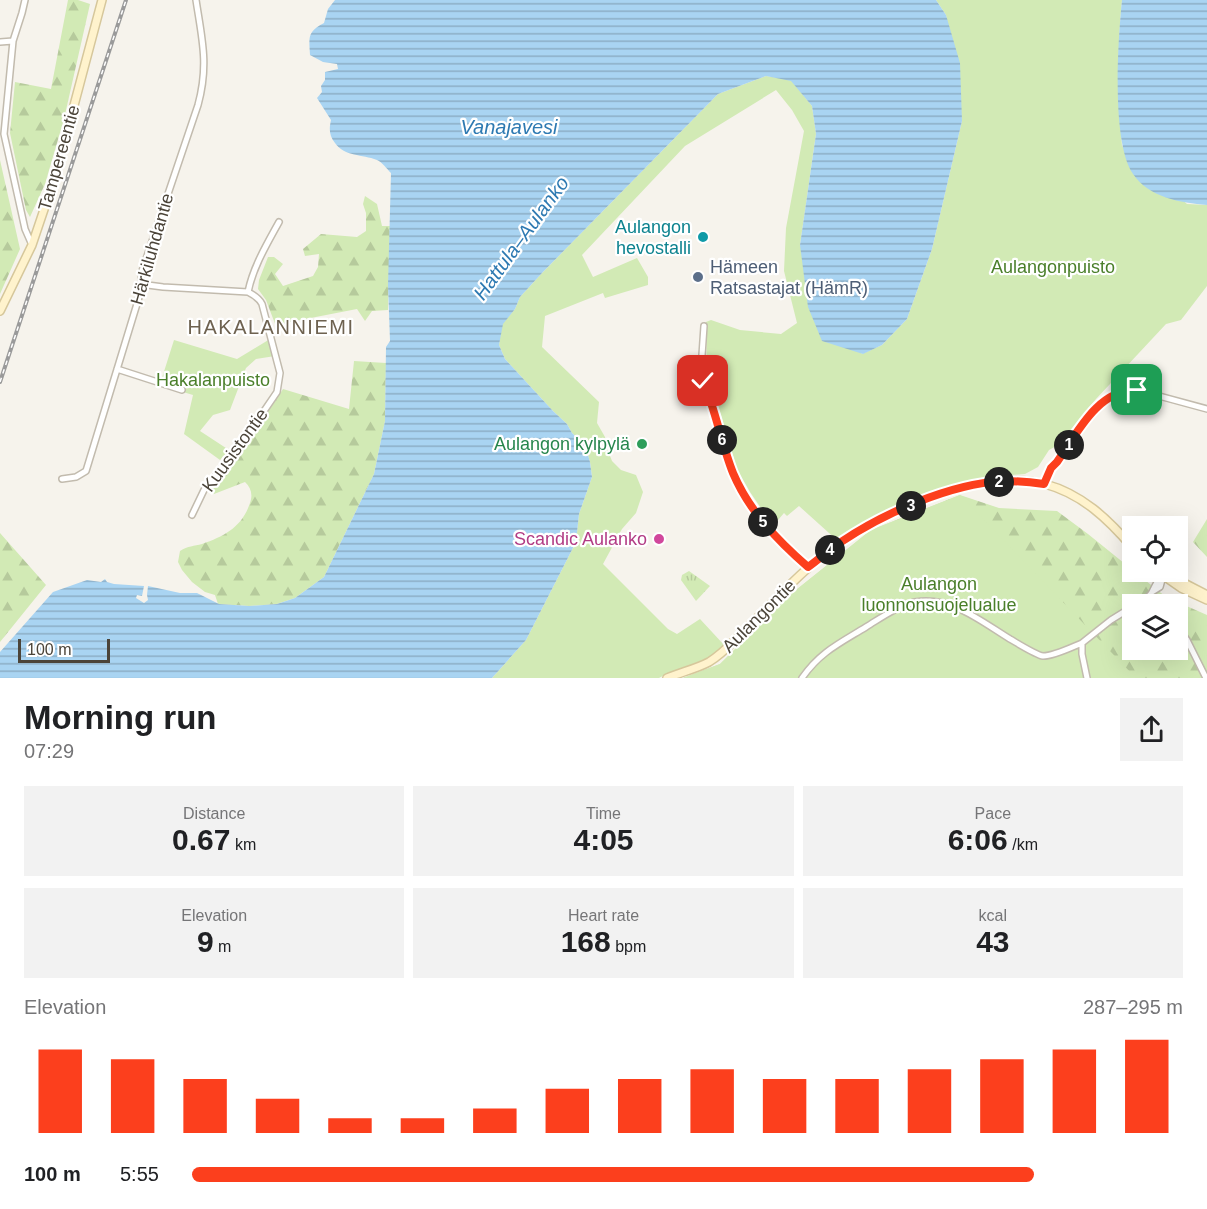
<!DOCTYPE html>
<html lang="en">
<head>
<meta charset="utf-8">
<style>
  :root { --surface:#fff; --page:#f2f2f2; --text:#202124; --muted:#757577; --accent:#fc3f1d }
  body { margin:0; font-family:Helvetica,sans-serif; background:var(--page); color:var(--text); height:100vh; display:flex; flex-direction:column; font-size:22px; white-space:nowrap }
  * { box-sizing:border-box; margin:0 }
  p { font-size:20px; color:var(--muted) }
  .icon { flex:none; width:33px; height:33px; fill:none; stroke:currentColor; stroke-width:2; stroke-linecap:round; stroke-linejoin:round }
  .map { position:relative; height:678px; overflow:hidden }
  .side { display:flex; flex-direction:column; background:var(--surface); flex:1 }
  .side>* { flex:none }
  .buttons { position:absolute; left:1122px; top:516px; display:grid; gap:12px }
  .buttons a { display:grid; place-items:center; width:66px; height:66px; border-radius:0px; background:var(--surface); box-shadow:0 6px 24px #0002; font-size:30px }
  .scale { position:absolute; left:18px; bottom:15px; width:92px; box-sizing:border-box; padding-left:6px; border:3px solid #4b4439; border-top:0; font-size:16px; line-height:21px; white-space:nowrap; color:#4b4439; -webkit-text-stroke:4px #fff; paint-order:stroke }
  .pin { position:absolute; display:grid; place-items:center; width:51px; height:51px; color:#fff; margin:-26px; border-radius:12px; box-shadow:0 3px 9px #0006 }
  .km { position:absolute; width:30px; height:30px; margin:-15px; border-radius:50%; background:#222; color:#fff; font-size:16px; line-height:30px; text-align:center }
  .round { display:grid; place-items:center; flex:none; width:63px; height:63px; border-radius:0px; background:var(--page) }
  .summary { display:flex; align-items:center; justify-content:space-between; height:102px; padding:0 24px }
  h1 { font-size:33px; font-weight:700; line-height:45px }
  .metrics { display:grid; grid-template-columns:repeat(3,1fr); gap:9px; height:102px; padding:6px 24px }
  .metrics div { display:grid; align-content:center; border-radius:0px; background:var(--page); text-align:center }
  .metrics b { font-size:30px; font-weight:700 }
  .metrics small { font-size:16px; font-weight:400 }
  .metrics p { font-size:16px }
  .chart { height:168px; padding:12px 24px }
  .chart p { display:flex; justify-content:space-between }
  .chart svg { width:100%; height:108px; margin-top:6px; stroke:var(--accent); stroke-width:6 }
  ul { padding:0 24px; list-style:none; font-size:20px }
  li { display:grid; grid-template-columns:96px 72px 1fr; align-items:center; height:45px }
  li i { height:15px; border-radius:8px; background:var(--accent) }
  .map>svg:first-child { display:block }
</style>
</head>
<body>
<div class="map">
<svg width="1207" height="678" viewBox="0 0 1207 678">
  <defs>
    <pattern id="grass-tufts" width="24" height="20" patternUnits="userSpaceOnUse" patternTransform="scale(1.5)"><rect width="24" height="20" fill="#d2eab5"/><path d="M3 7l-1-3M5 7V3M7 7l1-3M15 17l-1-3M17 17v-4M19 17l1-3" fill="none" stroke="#b6ca9c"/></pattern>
    <pattern id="forest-firs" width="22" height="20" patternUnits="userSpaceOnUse" patternTransform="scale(1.5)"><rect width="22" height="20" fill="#d2eab5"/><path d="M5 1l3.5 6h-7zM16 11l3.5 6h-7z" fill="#b6ca9c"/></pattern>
    <pattern id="water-rules" width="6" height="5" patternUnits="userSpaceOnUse" patternTransform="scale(1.5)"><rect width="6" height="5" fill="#a9d4f2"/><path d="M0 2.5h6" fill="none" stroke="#8caec5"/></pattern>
  </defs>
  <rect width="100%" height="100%" fill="#f6f3ec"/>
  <path fill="url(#grass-tufts)" d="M 689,571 L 710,586 L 696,601 L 681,580 L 682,575 Z"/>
  <path fill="url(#forest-firs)" fill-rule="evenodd" d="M 68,0 L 78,0 L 90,4 L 64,119 L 45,184 L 30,217 L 26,210 L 10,133 L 15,82 L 51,89 Z
    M 0,160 L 20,249 L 0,294 Z
    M 365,196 L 377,204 L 382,226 L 390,226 L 388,310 L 372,311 L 365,321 L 357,309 L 290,322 L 283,328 L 277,329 L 266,300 L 258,289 L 259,280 L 268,257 L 274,257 L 283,264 L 275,274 L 283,286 L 313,276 L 318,267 L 319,254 L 305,256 L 303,249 L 321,234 L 357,237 L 366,231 L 366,213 L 363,204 Z
    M 354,361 L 386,363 L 385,421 L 374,474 L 324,577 L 295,598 L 277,604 L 249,606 L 218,604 L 215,595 L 205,592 L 192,582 L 182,570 L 178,562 L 180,551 C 188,546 194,546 202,544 C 225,536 242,527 250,503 C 253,494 251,488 245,482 L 214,494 L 209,492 L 263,419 L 283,389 L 349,409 Z
    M 960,495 L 999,508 L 1057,511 L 1088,534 L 1166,597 L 1207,615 L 1207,678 L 683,678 L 720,664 L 791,594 L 871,530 ZM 1132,604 L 1178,604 L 1178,650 L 1132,650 Z
    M 1207,519 L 1207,557 L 1193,542 Z
    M 0,533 L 46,585 L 0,642 Z"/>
  <path fill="#d2eab5" d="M 936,0 L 1122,0 C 1117,49 1118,97 1122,146 L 1187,204 L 1207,205 L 1207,286 L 1181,320 L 1166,324 L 1096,399 L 1058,445 L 1049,450 L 1038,467 L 1025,474 L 988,477 L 955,484 L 931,493 L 866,522 L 839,542 L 799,506 L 787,516 L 784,513 L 773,526 L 750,492 L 737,469 L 712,386 L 707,383 L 706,322 L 711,320 L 740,330 L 781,334 L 797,323 L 784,271 L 786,228 L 804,131 L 792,110 L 776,90 L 685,146 L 582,255 L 593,277 L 637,258 L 648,277 L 648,285 L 605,298 L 603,293 L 545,316 L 542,347 L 599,402 L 597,423 L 605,437 L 606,446 L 612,461 L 621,470 L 636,475 L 643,492 L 636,513 L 622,529 L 603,564 L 668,629 L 677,634 L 700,619 L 725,646 C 706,663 681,666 659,678 L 492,678 L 526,640 L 576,542 L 579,514 L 592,477 L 590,462 L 585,445 L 572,433 L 567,424 L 553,411 L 505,359 L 499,345 L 502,324 L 515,309 L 520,297 L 542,273 L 718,94 L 766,76 L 791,80 L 812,106 L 816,134 L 800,245 L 862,354 L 882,345 L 907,319 L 932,249 L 962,121 L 946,15 Z
    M 270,339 L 275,356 L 256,359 L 246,368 L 230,410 L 213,415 L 200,431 L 229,450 L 220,460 L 184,434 L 193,395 L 183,392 L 184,387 L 161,381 L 174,340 L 237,359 Z
    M 960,495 L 1136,678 L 683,678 L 720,664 L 791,594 L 871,530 Z"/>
  <path fill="url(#water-rules)" d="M 335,0 L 936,0 L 946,15 L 960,63 L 962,121 L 932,249 L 907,319 L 882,345 L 863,354 L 822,341 L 808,307 L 800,245 L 816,134 L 812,106 L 791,81 L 766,76 L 718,94 L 542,273 L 520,297 L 515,309 L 503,324 L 499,345 L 505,359 L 553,411 L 567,424 L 572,433 L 585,445 L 590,462 L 592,477 L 579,514 L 576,542 L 526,640 L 492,678 L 0,678 L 0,652 L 53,592 L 87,580 L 101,582 L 105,579 L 107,582 L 114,584 L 144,586 L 142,596 L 137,595 L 136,598 L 144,603 L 148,600 L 147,595 L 148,586 L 180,593 L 197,593 L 219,604 L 249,606 L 277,604 L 295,598 L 324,577 L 374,474 L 385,421 L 386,347 L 390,341 L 388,285 L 391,173 C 387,169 382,162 377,160 C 362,154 345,157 335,143 C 329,135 329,129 331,120 L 317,98 L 322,92 L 321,86 L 325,80 L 325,72 L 338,69 L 337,64 L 323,62 L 310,55 C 309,37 307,32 324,23 L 328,9 Z
    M 1122,0 L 1207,0 L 1207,205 C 1181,203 1148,197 1133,174 C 1111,142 1118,40 1122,0 Z"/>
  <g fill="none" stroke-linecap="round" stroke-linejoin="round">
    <g stroke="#c2bbae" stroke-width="8">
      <path id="street" d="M 25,0 L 22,13 L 13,41 L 4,134 L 25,229 L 32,245
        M 0,42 L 13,41
        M 140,284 L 163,287 L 248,292 C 254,295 259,298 262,304 L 280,373 L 277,392 L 240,446 L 204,490 L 192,515
        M 248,292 C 253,267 267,244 279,222
        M 704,326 L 702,355 L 703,381 L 734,475 L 745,496 L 767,528 L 781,542 L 808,567
        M 117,369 L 182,390
        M 62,479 L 76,477 L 86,471 L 140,294 L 142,271 L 198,105 C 209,65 202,39 196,0
        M 1044,484 L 1051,468 L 1057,462 C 1072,441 1089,409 1110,396 C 1118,391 1128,390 1137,390 L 1207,409
        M 1152,592 L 1160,587 L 1163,576
        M 1149,596 L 1155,604
        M 1136,604 C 1141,601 1149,598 1152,592 C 1156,585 1156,581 1163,576
        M 1178,628 L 1187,640 L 1206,678
        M 1082,643 L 1111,620 L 1132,607
        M 802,678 C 820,652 840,643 866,627 C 881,618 897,606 915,602 C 950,595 982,622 1010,639 C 1017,643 1036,655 1043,656 C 1054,656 1072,647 1082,643 L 1082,654 L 1087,678"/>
    </g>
    <g stroke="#d6c79b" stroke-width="10">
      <path id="secondary" d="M 0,311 L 32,245 L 55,177 L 102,0
        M 1158,572 L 1181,588 L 1207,600
        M 1176,583 L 1184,583 L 1207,595
        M 667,678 C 681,672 696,669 709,662 C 721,655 730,645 740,635 C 763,613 784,589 808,568 C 860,520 973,466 1045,484 C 1082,494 1108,519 1132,547"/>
    </g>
    <use href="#street" stroke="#fff" stroke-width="5"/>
    <use href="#secondary" stroke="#fff3cd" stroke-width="7"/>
    <g stroke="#9a9a9a" stroke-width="4">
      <path id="rail" d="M 0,382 L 126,0"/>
    </g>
    <use href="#rail" stroke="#fff" stroke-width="1.5" stroke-dasharray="4.5" stroke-linecap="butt"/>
  </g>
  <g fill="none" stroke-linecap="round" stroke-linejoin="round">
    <g stroke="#fff" stroke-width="12">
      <path id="route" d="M 703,381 C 716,411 721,443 733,473 C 749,511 778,541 808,567 C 819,559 830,549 841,542 C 884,513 950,484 1002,481 C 1016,481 1030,482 1044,484 L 1051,468 L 1057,462 C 1077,433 1098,389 1137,390"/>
    </g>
    <use href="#route" stroke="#fc3f1d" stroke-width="8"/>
  </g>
  <circle fill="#0f9aa8" stroke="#fff" stroke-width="2" cx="703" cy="237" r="6"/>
  <circle fill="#5c6f8a" stroke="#fff" stroke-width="2" cx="698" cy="277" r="6"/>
  <circle fill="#2e9e5b" stroke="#fff" stroke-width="2" cx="642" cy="444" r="6"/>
  <circle fill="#d1479c" stroke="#fff" stroke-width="2" cx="659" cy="539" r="6"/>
  <g text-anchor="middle" stroke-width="4.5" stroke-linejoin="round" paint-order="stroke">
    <g font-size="18" fill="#4b4439" stroke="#fff">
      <text transform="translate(59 158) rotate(-74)" y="6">Tampereentie</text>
      <text transform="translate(152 249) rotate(-74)" y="6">Härkiluhdantie</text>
      <text transform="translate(235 450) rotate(-54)" y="6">Kuusistontie</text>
      <text transform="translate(759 616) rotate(-45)" y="6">Aulangontie</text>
    </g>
    <g font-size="18" fill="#0d838f" stroke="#fff" text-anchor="end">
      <text x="691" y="233">Aulangon<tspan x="691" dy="21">hevostalli</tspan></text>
    </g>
    <g font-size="18" fill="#4e5e75" stroke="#fff" text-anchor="start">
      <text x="710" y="273">Hämeen<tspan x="710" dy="21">Ratsastajat (HämR)</tspan></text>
    </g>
    <g font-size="18" fill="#4a7f2a" stroke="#fff">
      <text x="1053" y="273">Aulangonpuisto</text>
      <text x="213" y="386">Hakalanpuisto</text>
      <text x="939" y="590">Aulangon<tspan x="939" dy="21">luonnonsuojelualue</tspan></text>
    </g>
    <g font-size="18" fill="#27864d" stroke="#fff" text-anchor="end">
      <text x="630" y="450">Aulangon kylpylä</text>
    </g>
    <g font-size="18" fill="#b23c85" stroke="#fff" text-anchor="end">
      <text x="647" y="545">Scandic Aulanko</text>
    </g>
    <g font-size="20" font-style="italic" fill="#2e7ab2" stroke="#fff">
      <text x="509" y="134">Vanajavesi</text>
      <text transform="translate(521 238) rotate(-54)" y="7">Hattula–Aulanko</text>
    </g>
    <g font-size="20" letter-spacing="1.5" fill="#6e6250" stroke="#fff">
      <text x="271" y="334">HAKALANNIEMI</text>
    </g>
  </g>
</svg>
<div class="buttons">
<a><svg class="icon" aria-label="locate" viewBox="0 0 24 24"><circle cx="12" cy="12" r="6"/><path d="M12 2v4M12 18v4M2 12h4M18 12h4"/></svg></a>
<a><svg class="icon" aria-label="layers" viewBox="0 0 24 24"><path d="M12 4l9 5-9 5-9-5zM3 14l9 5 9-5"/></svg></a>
</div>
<div class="scale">100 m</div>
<div class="pin" style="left:1137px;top:390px;background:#1e9e55"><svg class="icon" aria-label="arrive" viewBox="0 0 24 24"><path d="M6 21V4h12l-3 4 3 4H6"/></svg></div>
<div class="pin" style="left:703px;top:381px;background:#d93025"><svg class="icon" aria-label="check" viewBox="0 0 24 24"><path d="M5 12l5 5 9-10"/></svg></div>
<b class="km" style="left:1069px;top:445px">1</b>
<b class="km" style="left:999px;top:482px">2</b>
<b class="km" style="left:911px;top:506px">3</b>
<b class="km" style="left:830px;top:550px">4</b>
<b class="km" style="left:763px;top:522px">5</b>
<b class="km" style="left:722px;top:440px">6</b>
</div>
<section class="side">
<div class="summary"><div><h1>Morning run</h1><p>07:29</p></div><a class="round"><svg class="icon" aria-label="share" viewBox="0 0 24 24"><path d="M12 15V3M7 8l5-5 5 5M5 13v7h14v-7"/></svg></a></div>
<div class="metrics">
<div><p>Distance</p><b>0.67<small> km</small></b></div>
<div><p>Time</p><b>4:05</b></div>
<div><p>Pace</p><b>6:06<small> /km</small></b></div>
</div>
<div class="metrics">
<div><p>Elevation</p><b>9<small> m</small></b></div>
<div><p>Heart rate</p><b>168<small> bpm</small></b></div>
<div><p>kcal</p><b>43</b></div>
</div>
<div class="chart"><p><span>Elevation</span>287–295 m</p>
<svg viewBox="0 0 160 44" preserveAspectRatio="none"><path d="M5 44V10M15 44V14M25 44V22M35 44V30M45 44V38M55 44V38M65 44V34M75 44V26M85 44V22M95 44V18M105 44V22M115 44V22M125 44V18M135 44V14M145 44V10M155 44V6"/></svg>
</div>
<ul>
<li><b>100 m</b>5:55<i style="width:85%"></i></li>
</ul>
</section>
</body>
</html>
